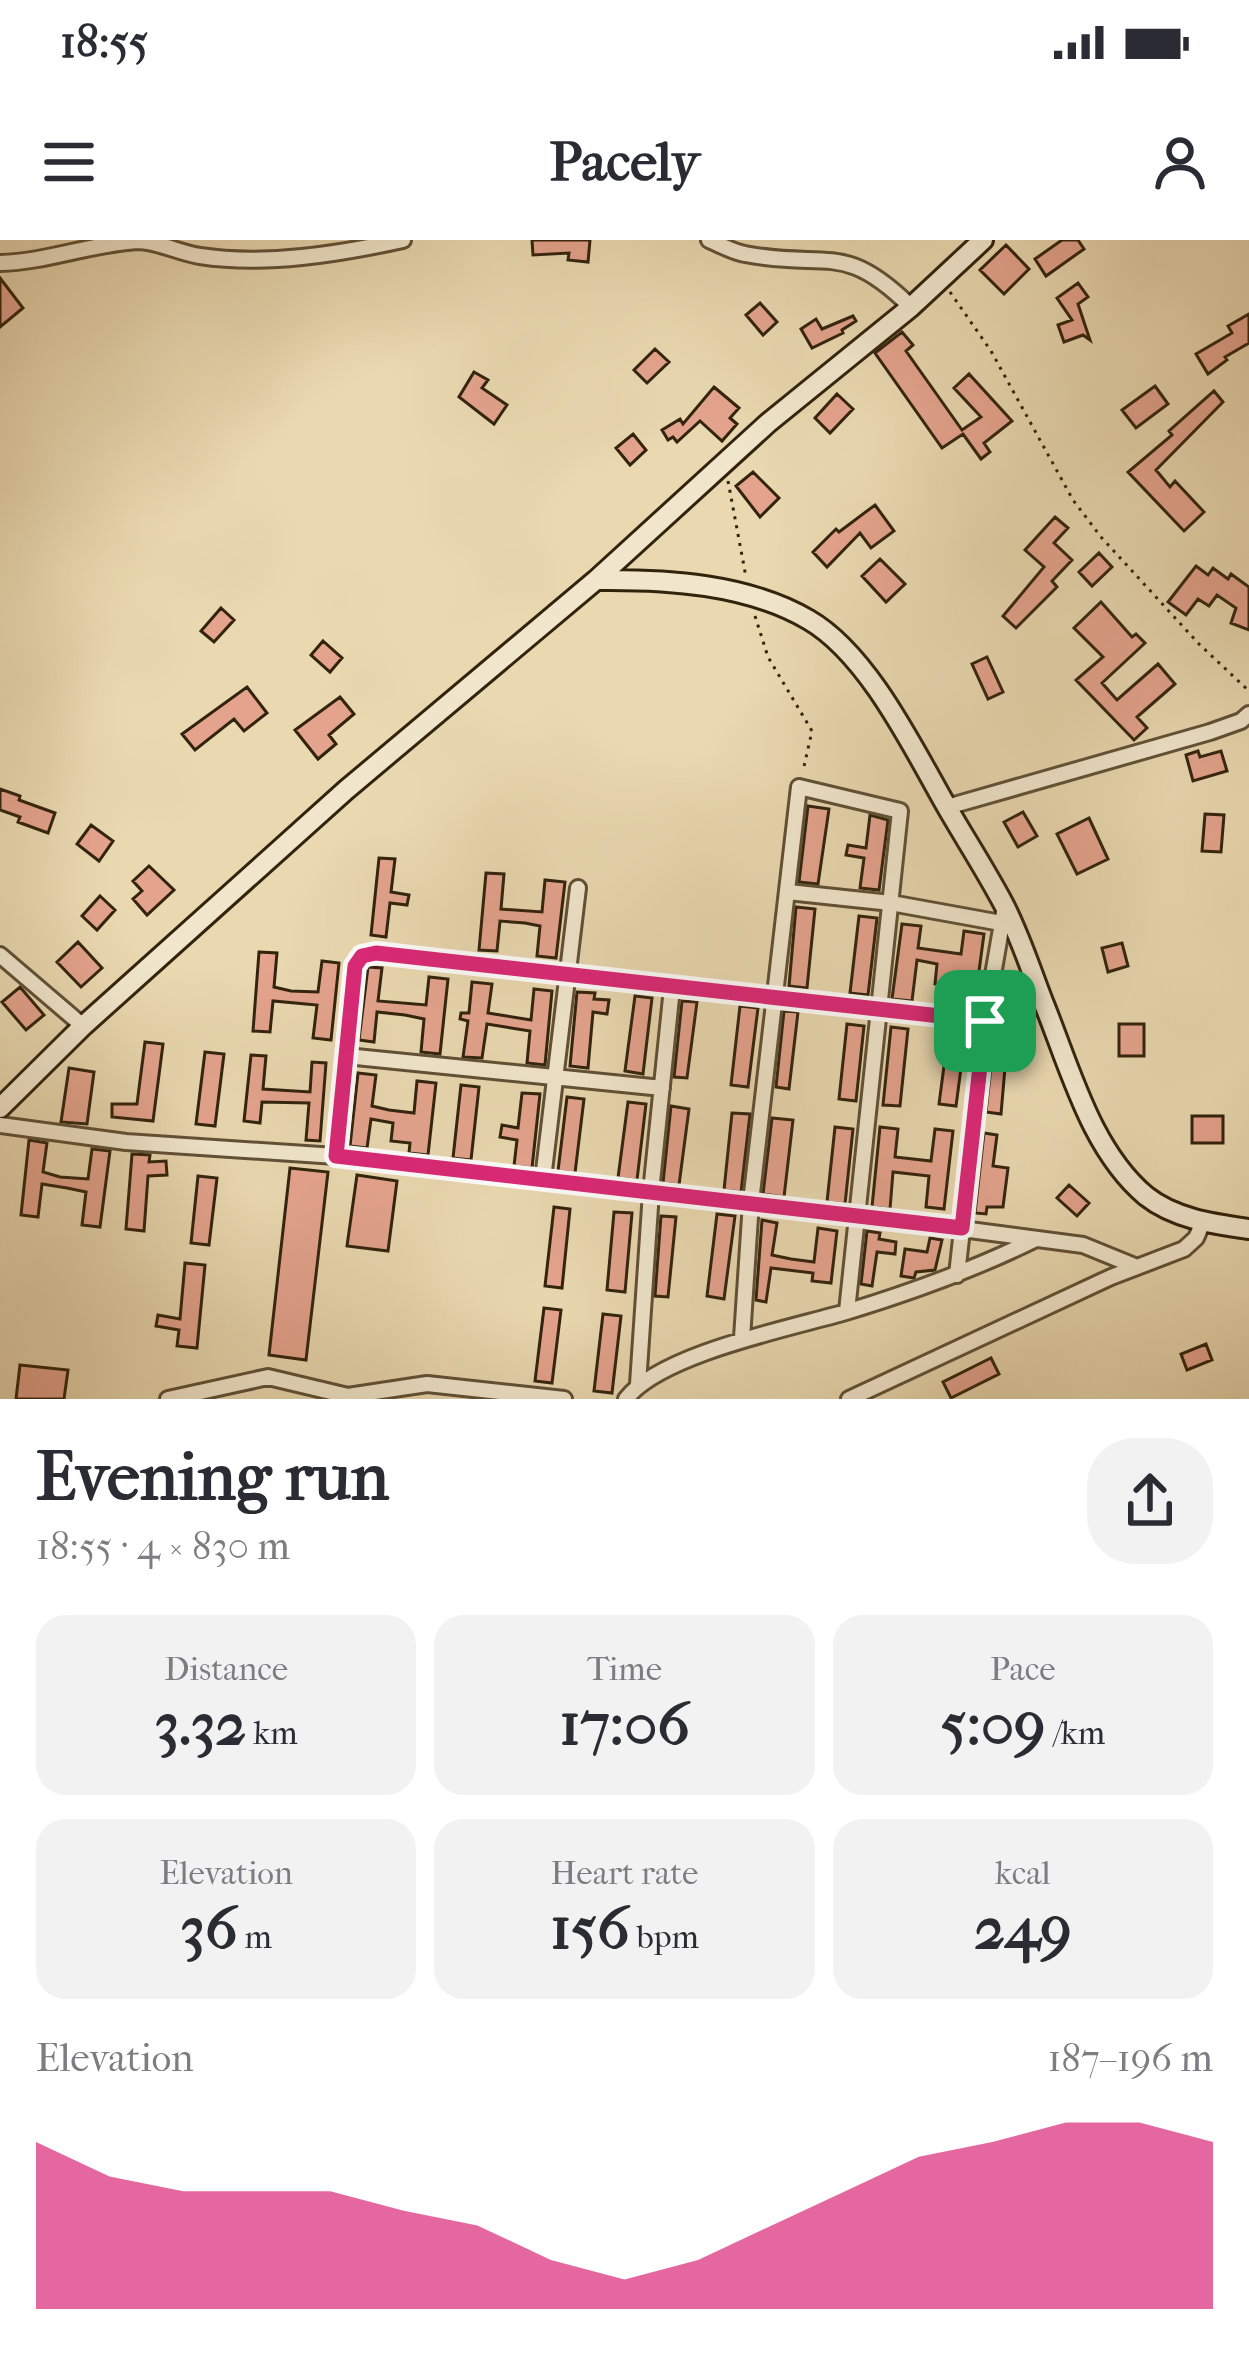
<!DOCTYPE html>
<html lang="en">
<head>
<meta charset="utf-8">
<style>
  :root { --surface:#fff; --page:#f2f2f3; --text:#2b2b33; --muted:#7c7c81; --accent:#db2777 }
  body { margin:0; font-family:"IM FELL French Canon",serif; background:var(--page); color:var(--text); height:100vh; display:flex; flex-direction:column; font-size:45px; white-space:nowrap }
  * { box-sizing:border-box; margin:0 }
  p { font-size:39px; color:var(--muted) }
  .icon { flex:none; width:66px; height:66px; fill:none; stroke:currentColor; stroke-width:2; stroke-linecap:round; stroke-linejoin:round }
  .map { position:relative; height:1159px; overflow:hidden }
  .details { display:flex; flex-direction:column; background:var(--surface); flex:1 }
  .details>* { flex:none }
  .pin { position:absolute; display:grid; place-items:center; width:102px; height:102px; color:#fff; margin:-51px; border-radius:24px; box-shadow:0 6px 18px #0006 }
  .round { display:grid; place-items:center; flex:none; width:126px; height:126px; border-radius:48px; background:var(--page) }
  .headline { display:flex; align-items:center; justify-content:space-between; height:204px; padding:0 36px }
  h1 { font-size:66px; font-weight:800; line-height:90px }
  .stats { display:grid; grid-template-columns:repeat(3,1fr); gap:18px; height:204px; padding:12px 36px }
  .stats div { display:grid; align-content:center; border-radius:30px; background:var(--page); text-align:center }
  .stats b { font-size:60px; font-weight:800 }
  .stats small { font-size:33px; font-weight:400 }
  .stats p { font-size:33px }
  .chart { height:336px; padding:24px 36px }
  .chart p { display:flex; justify-content:space-between }
  .chart svg { width:100%; height:216px; margin-top:12px; fill:var(--accent); opacity:.7 }
  .status { display:flex; justify-content:space-between; align-items:center; height:84px; padding:0 60px; background:var(--surface); direction:ltr }
  .status svg { height:33px; fill:currentColor }
  header { display:flex; justify-content:space-between; align-items:center; height:156px; padding:0 36px; background:var(--surface); font-size:54px; font-weight:800 }
  .map>svg:first-child { display:block }
</style>
</head>
<body>
<div class="status"><b>18:55</b><svg viewBox="0 0 49 12"><path d="M0 12V9h3v3zM5 12V6h3v6zM10 12V3h3v9zM15 12V0h3v12zM26 1h20v11H26zM47 4h2v5h-2z"/></svg></div>
<header><svg class="icon" aria-label="menu" viewBox="0 0 24 24"><path d="M4 6h16M4 12h16M4 18h16"/></svg>Pacely<svg class="icon" aria-label="person" viewBox="0 0 24 24"><circle cx="12" cy="8" r="4"/><path d="M4 21q1-7 8-7t8 7"/></svg></header>
<div class="map">
<svg width="1249" height="1159" viewBox="0 0 1249 1159">
  <rect width="100%" height="100%" fill="#e9d8b0"/>
  <filter id="stains"><feTurbulence type="fractalNoise" baseFrequency=".00167" numOctaves="4"/><feColorMatrix values="0 0 0 0 .2 0 0 0 0 .09 0 0 0 0 .02 0 0 0 .5 -.17"/></filter>
  <radialGradient id="worn" r=".72"><stop offset=".6" stop-color="#630" stop-opacity="0"/><stop offset="1" stop-color="#630" stop-opacity=".3"/></radialGradient>
  <path fill="#e4a38d" stroke="#32230d" stroke-width="3" d="M 532,0 L 590,0 L 588,22 L 568,20 L 569,13 L 533,15 Z
    M 1062,0 L 1078,0 L 1084,9 L 1046,36 L 1035,19 Z
    M 1006,5 L 1029,29 L 1004,54 L 980,30 Z
    M 0,38 L 23,68 L 0,87 Z
    M 1078,43 L 1088,57 L 1078,64 L 1090,100 L 1083,95 L 1064,102 L 1058,85 L 1072,80 L 1057,58 Z
    M 760,63 L 777,82 L 763,95 L 746,75 Z
    M 1249,74 L 1249,103 L 1225,117 L 1227,120 L 1208,134 L 1196,114 L 1232,93 L 1228,86 Z
    M 853,76 L 856,81 L 842,90 L 843,93 L 812,108 L 801,89 L 816,79 L 822,89 Z
    M 902,92 L 913,105 L 906,111 L 962,190 L 981,177 L 954,148 L 969,134 L 1012,181 L 984,203 L 990,212 L 981,219 L 963,194 L 942,208 L 875,113 Z
    M 655,109 L 669,122 L 647,143 L 634,130 Z
    M 474,132 L 488,140 L 482,148 L 507,165 L 494,184 L 459,157 Z
    M 1155,146 L 1168,164 L 1136,188 L 1122,170 Z
    M 714,147 L 739,168 L 730,178 L 737,184 L 722,201 L 700,181 L 677,202 L 673,197 L 668,200 L 662,190 L 680,179 L 683,184 Z
    M 1214,151 L 1223,162 L 1156,230 L 1170,247 L 1175,241 L 1204,272 L 1184,291 L 1128,232 L 1172,195 L 1169,191 Z
    M 837,154 L 853,169 L 830,193 L 815,178 Z
    M 633,194 L 646,210 L 630,225 L 616,208 Z
    M 753,232 L 779,258 L 760,277 L 736,246 Z
    M 875,265 L 894,291 L 871,308 L 860,293 L 827,327 L 813,312 L 836,289 L 839,292 Z
    M 1055,277 L 1068,288 L 1054,303 L 1072,320 L 1052,341 L 1057,347 L 1016,388 L 1003,376 L 1044,327 L 1025,310 Z
    M 1099,313 L 1112,327 L 1092,346 L 1079,332 Z
    M 880,319 L 905,344 L 886,362 L 862,336 Z
    M 1196,326 L 1208,335 L 1213,328 L 1228,339 L 1231,334 L 1249,347 L 1249,390 L 1231,383 L 1236,368 L 1217,355 L 1209,366 L 1198,359 L 1186,375 L 1168,362 Z
    M 1101,362 L 1132,397 L 1136,394 L 1145,403 L 1102,443 L 1117,460 L 1158,424 L 1175,444 L 1137,477 L 1147,488 L 1134,500 L 1076,440 L 1103,417 L 1074,388 Z
    M 221,368 L 234,380 L 214,402 L 201,391 Z
    M 323,401 L 342,418 L 330,432 L 311,415 Z
    M 987,417 L 1003,452 L 988,459 L 972,424 Z
    M 247,447 L 267,473 L 244,491 L 234,479 L 195,510 L 182,494 Z
    M 340,457 L 354,474 L 329,495 L 336,504 L 318,519 L 295,490 Z
    M 1198,511 L 1200,517 L 1221,511 L 1227,531 L 1193,541 L 1186,515 Z
    M 0,549 L 20,556 L 19,560 L 55,573 L 48,593 L 18,582 L 20,577 L 0,570 Z
    M 808,566 L 829,569 L 818,644 L 799,642 Z
    M 1023,572 L 1037,596 L 1018,607 L 1004,582 Z
    M 1205,574 L 1224,575 L 1221,612 L 1202,611 Z
    M 870,575 L 888,580 L 879,650 L 860,648 L 864,618 L 846,615 L 848,605 L 866,608 Z
    M 1089,578 L 1108,619 L 1077,634 L 1057,594 Z
    M 91,585 L 113,601 L 99,621 L 77,604 Z
    M 379,618 L 395,619 L 391,652 L 409,655 L 407,665 L 390,663 L 386,697 L 371,695 Z
    M 149,626 L 174,650 L 147,675 L 133,659 L 142,651 L 133,641 Z
    M 486,633 L 504,634 L 501,669 L 542,672 L 545,640 L 565,642 L 556,718 L 537,716 L 540,686 L 525,683 L 500,681 L 497,711 L 479,710 Z
    M 100,656 L 115,670 L 97,690 L 82,676 Z
    M 796,667 L 815,669 L 807,748 L 789,746 Z
    M 859,676 L 877,678 L 868,755 L 850,753 Z
    M 902,684 L 921,686 L 918,708 L 961,714 L 964,691 L 984,694 L 974,768 L 953,766 L 956,746 L 935,744 L 937,724 L 917,720 L 912,761 L 892,759 Z
    M 78,702 L 102,728 L 81,747 L 57,722 Z
    M 1122,703 L 1128,726 L 1108,732 L 1102,708 Z
    M 259,712 L 277,713 L 274,747 L 291,751 L 318,752 L 322,721 L 339,723 L 331,800 L 313,798 L 317,765 L 273,761 L 270,792 L 253,791 Z
    M 368,727 L 382,728 L 378,761 L 426,765 L 429,737 L 448,739 L 440,814 L 421,812 L 424,779 L 405,775 L 377,772 L 374,802 L 359,800 Z
    M 472,742 L 492,744 L 488,773 L 531,780 L 534,749 L 552,751 L 545,825 L 527,823 L 530,791 L 487,784 L 482,818 L 463,817 L 468,781 L 460,779 L 461,773 L 469,773 Z
    M 20,747 L 44,775 L 26,790 L 2,762 Z
    M 577,752 L 595,753 L 594,759 L 609,760 L 607,774 L 593,772 L 588,828 L 570,826 Z
    M 635,756 L 652,758 L 643,834 L 625,831 Z
    M 682,761 L 697,762 L 687,838 L 674,837 Z
    M 740,766 L 758,768 L 748,847 L 731,845 Z
    M 784,771 L 798,772 L 789,849 L 776,847 Z
    M 847,784 L 864,786 L 856,861 L 839,859 Z
    M 1119,784 L 1144,784 L 1144,816 L 1119,816 Z
    M 891,787 L 908,789 L 900,866 L 883,865 Z
    M 949,788 L 966,790 L 956,866 L 939,864 Z
    M 995,791 L 1008,793 L 1001,874 L 986,872 Z
    M 145,802 L 163,804 L 153,881 L 112,877 L 112,864 L 137,864 Z
    M 205,812 L 224,814 L 215,886 L 196,884 Z
    M 251,815 L 266,816 L 263,849 L 310,852 L 312,822 L 326,823 L 320,901 L 306,900 L 309,863 L 262,862 L 260,883 L 244,881 Z
    M 69,828 L 94,832 L 87,884 L 61,882 Z
    M 358,833 L 376,835 L 372,866 L 389,870 L 414,873 L 417,841 L 436,843 L 428,915 L 409,913 L 410,903 L 391,901 L 393,883 L 371,879 L 367,908 L 350,906 Z
    M 461,845 L 479,847 L 471,920 L 453,918 Z
    M 522,853 L 540,854 L 532,928 L 514,926 L 517,900 L 500,897 L 502,885 L 518,888 Z
    M 567,857 L 584,859 L 575,933 L 558,931 Z
    M 628,862 L 646,864 L 637,940 L 618,938 Z
    M 671,866 L 689,869 L 679,945 L 663,943 Z
    M 732,873 L 750,874 L 741,952 L 724,950 Z
    M 1192,876 L 1223,876 L 1223,903 L 1192,903 Z
    M 772,878 L 793,880 L 784,957 L 763,954 Z
    M 835,887 L 853,889 L 845,964 L 827,962 Z
    M 880,887 L 898,889 L 895,917 L 931,921 L 935,889 L 953,891 L 944,969 L 926,967 L 929,936 L 893,932 L 890,969 L 872,967 Z
    M 984,893 L 997,895 L 993,926 L 1008,928 L 1003,967 L 987,967 L 986,974 L 975,973 Z
    M 29,900 L 47,903 L 43,932 L 60,937 L 88,939 L 92,909 L 110,911 L 100,987 L 82,985 L 86,952 L 67,948 L 42,944 L 38,977 L 21,975 Z
    M 132,914 L 150,915 L 149,922 L 166,921 L 167,935 L 148,936 L 144,991 L 126,989 Z
    M 290,928 L 328,932 L 306,1120 L 269,1115 Z
    M 357,935 L 397,941 L 388,1011 L 347,1006 Z
    M 198,936 L 217,938 L 209,1005 L 191,1003 Z
    M 1069,945 L 1089,963 L 1077,976 L 1057,958 Z
    M 554,967 L 570,969 L 562,1048 L 545,1046 Z
    M 614,972 L 632,973 L 625,1052 L 607,1050 Z
    M 717,974 L 735,976 L 724,1059 L 707,1056 Z
    M 661,976 L 676,977 L 668,1057 L 655,1056 Z
    M 762,980 L 777,983 L 772,1015 L 791,1019 L 814,1022 L 818,988 L 837,991 L 831,1043 L 812,1041 L 813,1033 L 771,1028 L 766,1062 L 756,1060 Z
    M 867,991 L 880,993 L 879,999 L 896,1002 L 895,1014 L 877,1012 L 872,1046 L 861,1044 Z
    M 930,998 L 942,1000 L 935,1030 L 916,1032 L 914,1038 L 901,1036 L 905,1009 L 927,1012 Z
    M 185,1023 L 205,1025 L 197,1108 L 177,1106 L 179,1090 L 156,1086 L 158,1075 L 180,1079 Z
    M 544,1068 L 561,1070 L 552,1143 L 535,1141 Z
    M 603,1074 L 621,1076 L 612,1153 L 594,1151 Z
    M 1206,1104 L 1212,1120 L 1187,1130 L 1181,1114 Z
    M 991,1118 L 999,1134 L 951,1158 L 943,1142 Z
    M 20,1125 L 68,1130 L 64,1159 L 16,1159 Z"/>
  <g fill="none" stroke-linecap="round" stroke-linejoin="round">
    <g stroke="#605036" stroke-width="20">
      <path id="street" d="M 709,0 C 721,5 733,12 745,14 C 828,30 843,0 911,67
        M 0,23 C 46,22 90,4 137,1 C 158,1 179,13 200,16 C 265,26 339,14 403,0
        M 947,567 L 1210,492 L 1241,481 L 1249,474
        M 788,652 L 891,663 L 1001,683
        M 0,715 L 83,786
        M 346,816 L 662,848
        M 0,885 L 126,902 L 336,916 L 962,989 L 1083,1005 L 1137,1027
        M 336,916 L 355,726 L 361,716 L 376,713 L 985,781
        M 543,939 L 578,648
        M 957,1035 L 985,781 L 1005,666
        M 742,1098 L 751,962 L 799,547 L 900,571 L 847,1071
        M 638,1144 L 651,952 L 672,748
        M 168,1159 L 268,1137 L 348,1156 L 427,1144 L 564,1159
        M 626,1159 C 660,1114 791,1088 846,1072 C 912,1052 975,1029 1036,999
        M 849,1159 L 1111,1037 L 1184,1009 L 1196,998 L 1203,982"/>
    </g>
    <g stroke="#32230d" stroke-width="24">
      <path id="secondary" d="M 596,340 C 666,339 748,344 809,380 C 869,415 914,510 948,569 C 966,600 986,631 1003,663 C 1020,695 1031,731 1044,764 C 1070,828 1091,910 1146,956 C 1175,979 1214,984 1249,989
        M 0,868 L 83,786 L 346,550 L 596,340 L 768,183 L 911,67 L 983,0"/>
    </g>
    <path stroke="#32230d" stroke-width="3" stroke-dasharray="3 6" stroke-linecap="butt" d="M 950,52 L 991,111 L 1073,260 L 1101,297 L 1199,404 L 1249,451
      M 728,241 L 746,337
      M 755,376 L 768,417 L 812,491 L 803,531"/>
    <use href="#street" stroke="#f1e6cc" stroke-width="14"/>
    <use href="#secondary" stroke="#f1e6cc" stroke-width="18"/>
  </g>
  <g fill="none" stroke-linecap="round" stroke-linejoin="round">
    <g stroke="#fff" stroke-width="24">
      <path id="route" d="M 376,713 L 985,781 L 962,988 L 336,916 L 355,726 L 362,716 Z"/>
    </g>
    <use href="#route" stroke="#db2777" stroke-width="15"/>
  </g>
  <rect width="100%" height="100%" filter="url(#stains)"/>
  <rect width="100%" height="100%" fill="url(#worn)"/>
</svg>
<div class="pin" style="left:985px;top:781px;background:#1e9e55"><svg class="icon" aria-label="arrive" viewBox="0 0 24 24"><path d="M6 21V4h12l-3 4 3 4H6"/></svg></div>
</div>
<section class="details">
<div class="headline"><div><h1>Evening run</h1><p>18:55 · 4 × 830 m</p></div><a class="round"><svg class="icon" aria-label="share" viewBox="0 0 24 24"><path d="M12 15V3M7 8l5-5 5 5M5 13v7h14v-7"/></svg></a></div>
<div class="stats">
<div><p>Distance</p><b>3.32<small> km</small></b></div>
<div><p>Time</p><b>17:06</b></div>
<div><p>Pace</p><b>5:09<small> /km</small></b></div>
</div>
<div class="stats">
<div><p>Elevation</p><b>36<small> m</small></b></div>
<div><p>Heart rate</p><b>156<small> bpm</small></b></div>
<div><p>kcal</p><b>249</b></div>
</div>
<div class="chart"><p><span>Elevation</span>187–196 m</p>
<svg viewBox="0 0 160 44" preserveAspectRatio="none"><path d="M0 44V10L10 17L20 20L30 20L40 20L50 24L60 27L70 34L80 38L90 34L100 27L110 20L120 13L130 10L140 6L150 6L160 10V44z"/></svg>
</div>
</section>
</body>
</html>
